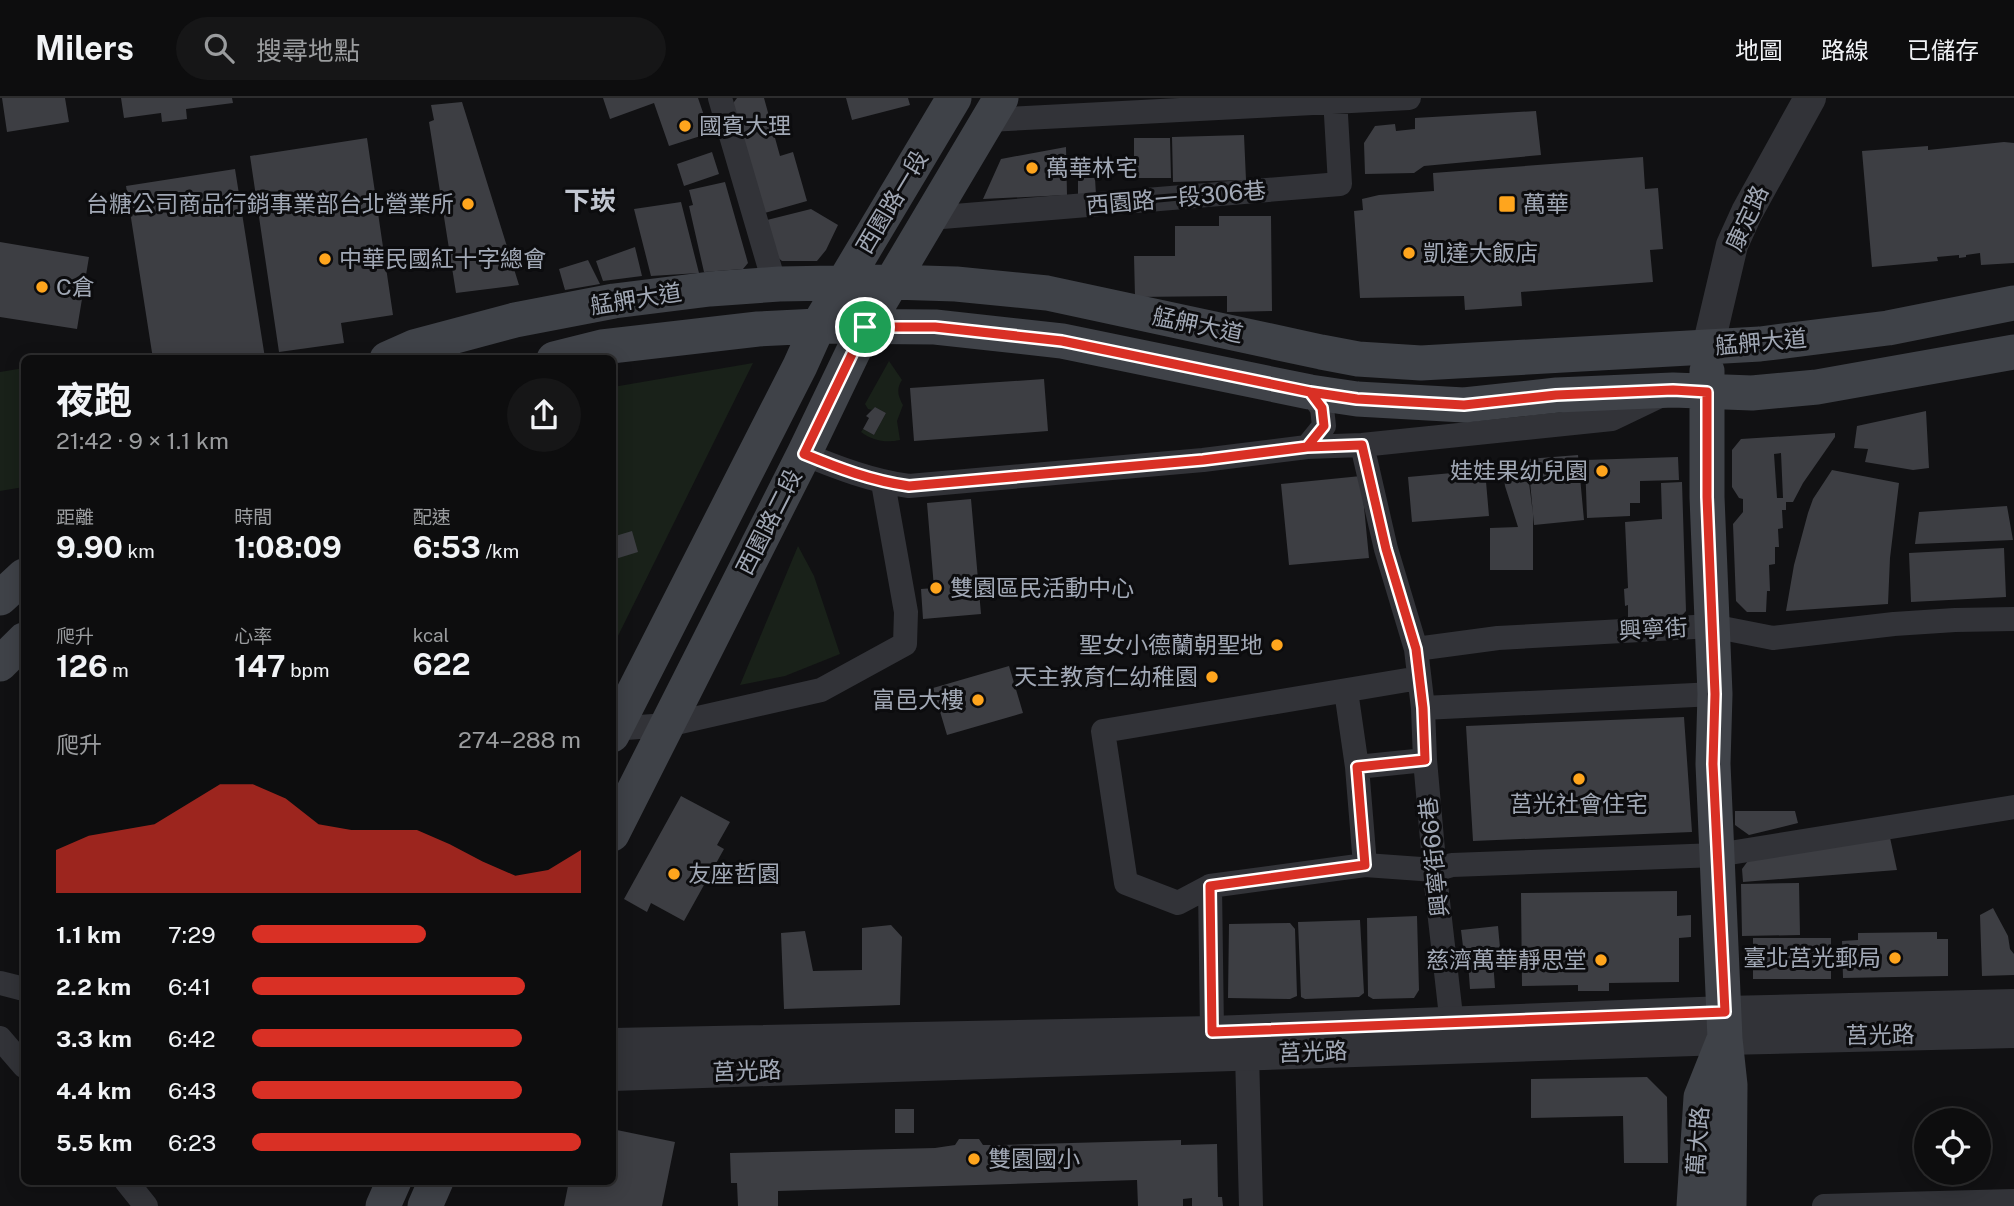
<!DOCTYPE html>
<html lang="zh-TW">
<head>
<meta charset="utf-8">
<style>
  :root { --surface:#0d0d0e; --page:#161617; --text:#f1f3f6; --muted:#9a9c9e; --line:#2d2d2e; --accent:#d93025 }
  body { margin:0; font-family:"Public Sans","Noto Sans TC",sans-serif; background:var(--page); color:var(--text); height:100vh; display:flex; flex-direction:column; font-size:26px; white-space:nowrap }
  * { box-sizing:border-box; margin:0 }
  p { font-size:23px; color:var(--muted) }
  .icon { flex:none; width:38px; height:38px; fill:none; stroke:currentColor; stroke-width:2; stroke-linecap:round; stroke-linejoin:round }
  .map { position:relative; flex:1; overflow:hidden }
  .details { position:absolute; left:21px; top:257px; width:595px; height:830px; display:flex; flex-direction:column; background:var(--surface); border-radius:10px; box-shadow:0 4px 18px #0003,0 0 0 2px var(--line) }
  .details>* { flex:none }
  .controls { position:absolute; left:1914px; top:1010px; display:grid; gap:14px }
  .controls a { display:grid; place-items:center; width:77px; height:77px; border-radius:50%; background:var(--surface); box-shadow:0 4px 18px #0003,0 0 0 2px var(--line); font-size:35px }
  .pin { position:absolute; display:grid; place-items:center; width:60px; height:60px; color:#fff; margin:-30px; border:4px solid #fff; border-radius:50%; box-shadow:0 2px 7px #0007 }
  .round { display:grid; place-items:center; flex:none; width:74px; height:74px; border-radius:37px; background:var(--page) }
  .headline { display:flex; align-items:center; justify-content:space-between; height:119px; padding:0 35px }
  h1 { font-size:38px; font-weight:700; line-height:52px }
  .metrics { display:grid; grid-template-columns:repeat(3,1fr); gap:10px; height:119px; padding:7px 35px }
  .metrics div { display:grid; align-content:center }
  .metrics b { font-size:30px; font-weight:700 }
  .metrics small { font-size:19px; font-weight:400 }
  .metrics p { font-size:19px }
  .chart { height:196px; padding:14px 35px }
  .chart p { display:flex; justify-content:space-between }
  .chart svg { width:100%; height:126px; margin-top:7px; fill:var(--accent); opacity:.7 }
  ul { padding:0 35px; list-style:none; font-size:23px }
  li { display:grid; grid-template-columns:112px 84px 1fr; align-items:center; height:52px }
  li i { height:18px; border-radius:9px; background:var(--accent) }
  header { display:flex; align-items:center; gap:42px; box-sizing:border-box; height:98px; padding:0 35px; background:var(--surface); border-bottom:2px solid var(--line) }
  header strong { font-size:33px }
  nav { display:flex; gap:38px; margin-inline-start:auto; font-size:24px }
  .search { width:490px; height:63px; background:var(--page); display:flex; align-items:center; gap:18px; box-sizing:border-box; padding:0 24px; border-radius:38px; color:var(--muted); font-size:26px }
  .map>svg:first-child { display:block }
</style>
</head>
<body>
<header>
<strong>Milers</strong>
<div class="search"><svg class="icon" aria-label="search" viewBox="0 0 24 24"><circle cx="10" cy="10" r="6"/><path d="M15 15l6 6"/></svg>搜尋地點</div>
<nav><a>地圖</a><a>路線</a><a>已儲存</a></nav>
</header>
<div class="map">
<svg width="2014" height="1108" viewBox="0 0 2014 1108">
  <rect width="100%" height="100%" fill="#111113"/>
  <path fill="#192119" d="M 889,263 L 902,282 C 896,291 898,298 903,307 L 897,323 L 900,342 C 886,345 873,343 861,334 L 863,331 L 874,337 L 886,315 L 875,309 L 872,312 L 868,311 L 865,306 Z
    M 753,265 L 613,548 L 613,289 Z
    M 24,270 L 24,389 L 0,393 L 0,274 Z
    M 798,448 L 814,478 L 840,556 L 785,578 L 740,587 Z"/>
  <path fill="#3d3e43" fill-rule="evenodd" d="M 2,0 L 65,0 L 69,24 L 7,34 Z
    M 121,0 L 232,0 L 233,5 L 186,11 L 187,21 L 162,24 L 161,15 L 124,20 Z
    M 603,0 L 698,0 L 710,35 L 669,48 L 654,5 L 610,21 Z
    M 737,0 L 764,0 L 780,58 L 793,54 L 807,103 L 761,116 L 731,8 Z
    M 846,0 L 908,0 L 910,7 L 852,22 Z
    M 462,4 L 519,187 L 456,195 L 429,24 L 434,22 L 431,7 Z
    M 1536,13 L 1541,57 L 1424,68 L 1414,75 L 1365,76 L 1364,45 L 1375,28 L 1395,26 L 1396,33 L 1415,31 L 1415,20 Z
    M 1244,37 L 1246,82 L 1173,84 L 1172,39 Z
    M 367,40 L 393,217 L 341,225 L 344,245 L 279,254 L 250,58 Z
    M 1134,40 L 1170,40 L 1171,80 L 1134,80 Z
    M 2004,44 L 2014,45 L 2014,165 L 1981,167 L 1980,155 L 1966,157 L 1966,159 L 1959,160 L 1959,157 L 1937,159 L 1938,163 L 1872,169 L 1862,53 L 1928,48 L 1928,52 Z
    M 1066,49 L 1067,97 L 983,101 L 1001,61 Z
    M 712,54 L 719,76 L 684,88 L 677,66 Z
    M 1643,59 L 1645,91 L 1658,90 L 1663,151 L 1650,152 L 1653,184 L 1521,194 L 1522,208 L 1465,212 L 1464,198 L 1360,200 L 1354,113 L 1363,112 L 1362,101 L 1379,97 L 1434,93 L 1433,75 Z
    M 235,71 L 265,260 L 153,261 L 126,88 Z
    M 1078,80 L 1095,80 L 1096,97 L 1078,97 Z
    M 725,84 L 748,165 L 743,171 L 704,174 L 689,108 L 693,107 L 689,92 Z
    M 681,104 L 699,175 L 651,178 L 634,111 Z
    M 811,111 L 838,127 L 826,152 L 817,163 L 782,163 L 776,158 L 763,123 Z
    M 1219,118 L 1271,118 L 1272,213 L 1227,214 L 1227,198 L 1135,199 L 1134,158 L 1175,158 L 1175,128 L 1219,128 Z
    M 0,144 L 89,159 L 77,231 L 0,219 Z
    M 635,149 L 642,178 L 603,183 L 596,163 Z
    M 588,162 L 600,186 L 565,192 L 559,171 Z
    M 1044,281 L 1048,333 L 914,343 L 910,290 Z
    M 875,309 L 886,315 L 874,337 L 863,331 L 869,320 L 866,318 Z
    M 1926,313 L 1929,370 L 1913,372 L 1865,364 L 1868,351 L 1854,350 L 1857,328 Z
    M 1835,335 L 1835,339 L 1803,385 L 1793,404 L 1786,404 L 1786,412 L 1782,412 L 1783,430 L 1778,431 L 1779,449 L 1775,449 L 1775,466 L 1769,467 L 1770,493 L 1767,493 L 1766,514 L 1747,514 L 1736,503 L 1733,426 L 1743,414 L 1743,401 L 1739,400 L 1732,389 L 1732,352 L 1741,341 ZM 1781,355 L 1783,400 L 1777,400 L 1774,356 Z
    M 1578,357 L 1584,422 L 1534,427 L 1528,361 Z
    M 1678,359 L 1679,382 L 1640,383 L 1640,405 L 1630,405 L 1630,418 L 1587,420 L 1585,362 Z
    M 1527,369 L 1533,416 L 1533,472 L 1490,472 L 1490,430 L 1518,429 L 1505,388 L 1503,371 Z
    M 1485,372 L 1489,418 L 1412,424 L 1408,379 Z
    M 1832,372 L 1899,385 L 1890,460 L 1888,506 L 1786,513 L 1794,467 L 1808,415 L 1813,401 Z
    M 1361,378 L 1369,460 L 1289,467 L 1281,386 Z
    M 1682,384 L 1686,513 L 1676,524 L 1628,526 L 1628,507 L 1625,508 L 1624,491 L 1628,490 L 1625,424 L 1662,421 L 1661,385 Z
    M 971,401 L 981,516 L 923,521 L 921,491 L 934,490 L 927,405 Z
    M 2007,408 L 2013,442 L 1915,446 L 1919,414 Z
    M 632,433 L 638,454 L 612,462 L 612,439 Z
    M 2004,450 L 2006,499 L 1911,504 L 1909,455 Z
    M 1009,568 L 1023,615 L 947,637 L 933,590 Z
    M 1684,619 L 1692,734 L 1473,743 L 1466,628 Z
    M 681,698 L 730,724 L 717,747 L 724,751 L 684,823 L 651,805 L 647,814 L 624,801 Z
    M 1735,713 L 1795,713 L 1798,725 L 1749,737 L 1735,727 Z
    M 1889,735 L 1897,772 L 1743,784 L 1742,771 L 1753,756 Z
    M 1799,785 L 1800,837 L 1742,838 L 1741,786 Z
    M 1677,793 L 1677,818 L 1691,817 L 1691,839 L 1679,840 L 1679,884 L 1609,885 L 1609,893 L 1578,893 L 1578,887 L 1522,888 L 1521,795 Z
    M 1993,810 L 2008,838 L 2010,851 L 2014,856 L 2014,877 L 1982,878 L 1980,817 Z
    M 1417,818 L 1419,892 L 1414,900 L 1373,901 L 1368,898 L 1367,820 Z
    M 1360,822 L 1364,895 L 1359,899 L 1305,901 L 1301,899 L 1298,824 Z
    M 1290,825 L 1295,831 L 1297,898 L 1290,901 L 1228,900 L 1229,826 Z
    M 891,827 L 902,839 L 900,907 L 784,911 L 781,835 L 805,833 L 813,873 L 862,872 L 862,830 Z
    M 1498,828 L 1501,861 L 1493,862 L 1495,890 L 1470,891 L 1468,864 L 1465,865 L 1461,832 Z
    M 1937,834 L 1937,841 L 1948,841 L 1948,878 L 1843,880 L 1842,843 L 1858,842 L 1858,835 Z
    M 1753,840 L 1831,840 L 1831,881 L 1753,881 Z
    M 1647,979 L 1667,999 L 1668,1065 L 1624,1065 L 1623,1018 L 1531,1020 L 1531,981 Z
    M 895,1011 L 914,1011 L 914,1035 L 895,1035 Z
    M 612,1031 L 675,1044 L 662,1108 L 564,1108 L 569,1083 L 612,1083 Z
    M 959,1041 L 979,1041 L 983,1047 L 1001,1047 L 1181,1042 L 1181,1047 L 1217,1046 L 1218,1099 L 1222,1099 L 1223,1108 L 1192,1108 L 1192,1100 L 1183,1101 L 1183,1108 L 1138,1108 L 1137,1082 L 778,1093 L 778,1108 L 738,1108 L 737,1085 L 731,1085 L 730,1055 L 935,1050 L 955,1047 Z"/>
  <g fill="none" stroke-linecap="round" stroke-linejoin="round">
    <path stroke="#323338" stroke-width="24" d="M 720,0 L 771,174 L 779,186
      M 988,22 L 1409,0
      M 930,120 L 1340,86 L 1335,0
      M 1362,347 L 1386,451 L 1416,551 L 1423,610 L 1425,662 L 1436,786 L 1452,927
      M 1307,349 L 1324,328 L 1322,310 L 1310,294
      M 804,356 C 838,370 872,383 909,388 L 1203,362 L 1307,349 L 1362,347 L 1612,321 L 1660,298
      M 1416,551 L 1498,540 L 1712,528 L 1773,540 L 1894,526 L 1955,522 L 2014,521
      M 1346,593 L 1357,669 L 1365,767
      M 1423,610 L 1715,596
      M 612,631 L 667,627 L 821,592 L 905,546 L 906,514 L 883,385
      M 1357,669 L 1425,662
      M 1210,788 L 1178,805 L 1126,785 L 1103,633 L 1419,580
      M 0,885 L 24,891
      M 1212,934 L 1210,788 L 1365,767 L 1435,772 L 1452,767 L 1717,757 L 2014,709
      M 0,940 L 24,968
      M 1247,956 L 1251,1108
      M 126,1083 L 146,1108
      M 1824,1108 L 2014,1103"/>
    <path stroke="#323338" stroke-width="32" d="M 1708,249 L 1732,147 L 1747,114 L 1810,0
      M 612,946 L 1212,934 L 1725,914 L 2014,907
      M 612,977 L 1725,941 L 2014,934"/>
    <path stroke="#3f4248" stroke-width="35" d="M 387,261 L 414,249 L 515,222 L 614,203 L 710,191 L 779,186 L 891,184 L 956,186 L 1047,195 L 1321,254 L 1358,261 L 1421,265 L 1760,246 L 1888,230 L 2014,205
      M 554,261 L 602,249 L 758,231 L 818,228 L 935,229 L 1062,243 L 1310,294 L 1357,301 L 1464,307 L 1557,297 L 1673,292 L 1752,295 L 1817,289 L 2014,254
      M 1707,273 L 1707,399 L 1715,596 L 1713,666 L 1725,941 L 1730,987 L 1729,1108
      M 0,500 L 24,478
      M 0,566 L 24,542
      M 612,637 L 800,268 L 818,228 L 954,0
      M 612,736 L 804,356 L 865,229 L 1001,0
      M 383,1108 L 394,1083
      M 425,1108 L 436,1083
      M 1694,1108 L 1701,999 L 1723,944"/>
  </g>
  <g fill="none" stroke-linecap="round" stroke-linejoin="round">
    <g stroke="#fff" stroke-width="14">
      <path id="route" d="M 865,229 L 935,229 L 1062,243 L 1310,294 L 1322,310 L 1324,328 L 1307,349 L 1362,347 L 1386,451 L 1416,551 L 1423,610 L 1425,662 L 1357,669 L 1365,767 L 1210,788 L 1212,934 L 1725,914 L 1713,666 L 1715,596 L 1707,399 L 1707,294 L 1673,292 L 1556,297 L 1464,307 L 1357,301 L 1310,294 L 1322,310 L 1324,328 L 1307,349 L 1203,362 L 909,388 C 872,383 838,370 804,356 L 865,229"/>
    </g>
    <use href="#route" stroke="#d93025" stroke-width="9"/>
  </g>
  <g fill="#ffa51d" stroke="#0c0c0e" stroke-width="2.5">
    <circle cx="685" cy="28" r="7"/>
    <circle cx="1032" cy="70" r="7"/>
    <circle cx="468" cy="106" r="7"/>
    <rect x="1498" y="97" width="18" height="18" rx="3.5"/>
    <circle cx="1409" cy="155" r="7"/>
    <circle cx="325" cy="161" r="7"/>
    <circle cx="42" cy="189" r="7"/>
    <circle cx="1602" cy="373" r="7"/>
    <circle cx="936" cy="490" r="7"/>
    <circle cx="1277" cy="547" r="7"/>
    <circle cx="1212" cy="579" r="7"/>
    <circle cx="978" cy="602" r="7"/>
    <circle cx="1579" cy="681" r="7"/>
    <circle cx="674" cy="776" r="7"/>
    <circle cx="1895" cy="860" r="7"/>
    <circle cx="1601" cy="862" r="7"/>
    <circle cx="974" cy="1061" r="7"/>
  </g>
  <g text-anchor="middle" stroke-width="6" stroke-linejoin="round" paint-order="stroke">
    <g font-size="23" fill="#a1a8b5" stroke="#0c0c0e" text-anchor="start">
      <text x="699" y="36">國賓大理</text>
      <text x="1046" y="78">萬華林宅</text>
      <text x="454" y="114" text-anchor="end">台糖公司商品行銷事業部台北營業所</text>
      <text x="1523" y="114">萬華</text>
      <text x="1423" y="163">凱達大飯店</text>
      <text x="339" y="169">中華民國紅十字總會</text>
      <text x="56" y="197">C倉</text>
      <text x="1588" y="381" text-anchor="end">娃娃果幼兒園</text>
      <text x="950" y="498">雙園區民活動中心</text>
      <text x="1263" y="555" text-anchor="end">聖女小德蘭朝聖地</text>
      <text x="1198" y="587" text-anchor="end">天主教育仁幼稚園</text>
      <text x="964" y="610" text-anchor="end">富邑大樓</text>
      <text x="1579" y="714" text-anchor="middle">莒光社會住宅</text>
      <text x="688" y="784">友座哲園</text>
      <text x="1881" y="868" text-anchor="end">臺北莒光郵局</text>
      <text x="1587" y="870" text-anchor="end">慈濟萬華靜思堂</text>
      <text x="988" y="1069">雙園國小</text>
    </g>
    <g font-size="23" fill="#a1a8b5" stroke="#0c0c0e">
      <text transform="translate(1176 100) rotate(-5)" y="8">西園路一段306巷</text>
      <text transform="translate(892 104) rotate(-59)" y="8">西園路一段</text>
      <text transform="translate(1747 120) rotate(-65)" y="8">康定路</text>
      <text transform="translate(636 201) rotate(-9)" y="8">艋舺大道</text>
      <text transform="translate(1198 227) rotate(12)" y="8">艋舺大道</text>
      <text transform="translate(1761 244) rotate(-5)" y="8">艋舺大道</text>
      <text transform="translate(769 424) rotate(-63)" y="8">西園路二段</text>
      <text transform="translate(1653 531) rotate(-3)" y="8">興寧街</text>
      <text transform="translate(1434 759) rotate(-96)" y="8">興寧街66巷</text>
      <text transform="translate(1880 937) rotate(-1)" y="8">莒光路</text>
      <text transform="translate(1313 954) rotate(-2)" y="8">莒光路</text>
      <text transform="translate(747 973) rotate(-2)" y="8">莒光路</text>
      <text transform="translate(1698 1043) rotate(-86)" y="8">萬大路</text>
    </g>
    <g font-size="26" font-weight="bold" fill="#c2c7d1" stroke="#0c0c0e">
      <text x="590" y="112">下崁</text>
    </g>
  </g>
</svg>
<div class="controls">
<a><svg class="icon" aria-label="locate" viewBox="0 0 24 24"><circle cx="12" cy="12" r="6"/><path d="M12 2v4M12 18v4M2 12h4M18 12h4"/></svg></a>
</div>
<div class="pin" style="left:865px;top:229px;background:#1e9e55"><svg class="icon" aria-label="arrive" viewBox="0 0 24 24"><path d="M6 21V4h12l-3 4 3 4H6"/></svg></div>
<section class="details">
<div class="headline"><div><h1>夜跑</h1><p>21:42 · 9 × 1.1 km</p></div><a class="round"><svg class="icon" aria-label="share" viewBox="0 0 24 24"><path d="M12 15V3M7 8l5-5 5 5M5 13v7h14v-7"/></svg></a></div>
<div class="metrics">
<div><p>距離</p><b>9.90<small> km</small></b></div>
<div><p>時間</p><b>1:08:09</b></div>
<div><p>配速</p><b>6:53<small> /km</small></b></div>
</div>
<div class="metrics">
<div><p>爬升</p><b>126<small> m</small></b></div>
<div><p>心率</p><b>147<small> bpm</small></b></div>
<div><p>kcal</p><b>622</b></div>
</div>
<div class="chart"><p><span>爬升</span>274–288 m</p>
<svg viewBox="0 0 160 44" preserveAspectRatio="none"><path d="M0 44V29L10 24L20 22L30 20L40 13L50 6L60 6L70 11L80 20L90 22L100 22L110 22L120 27L130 33L140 38L150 36L160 29V44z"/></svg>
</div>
<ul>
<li><b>1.1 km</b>7:29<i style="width:53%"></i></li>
<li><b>2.2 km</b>6:41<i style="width:83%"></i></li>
<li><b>3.3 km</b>6:42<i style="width:82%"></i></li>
<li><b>4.4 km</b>6:43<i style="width:82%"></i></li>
<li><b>5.5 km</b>6:23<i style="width:100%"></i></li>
</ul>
</section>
</div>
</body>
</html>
